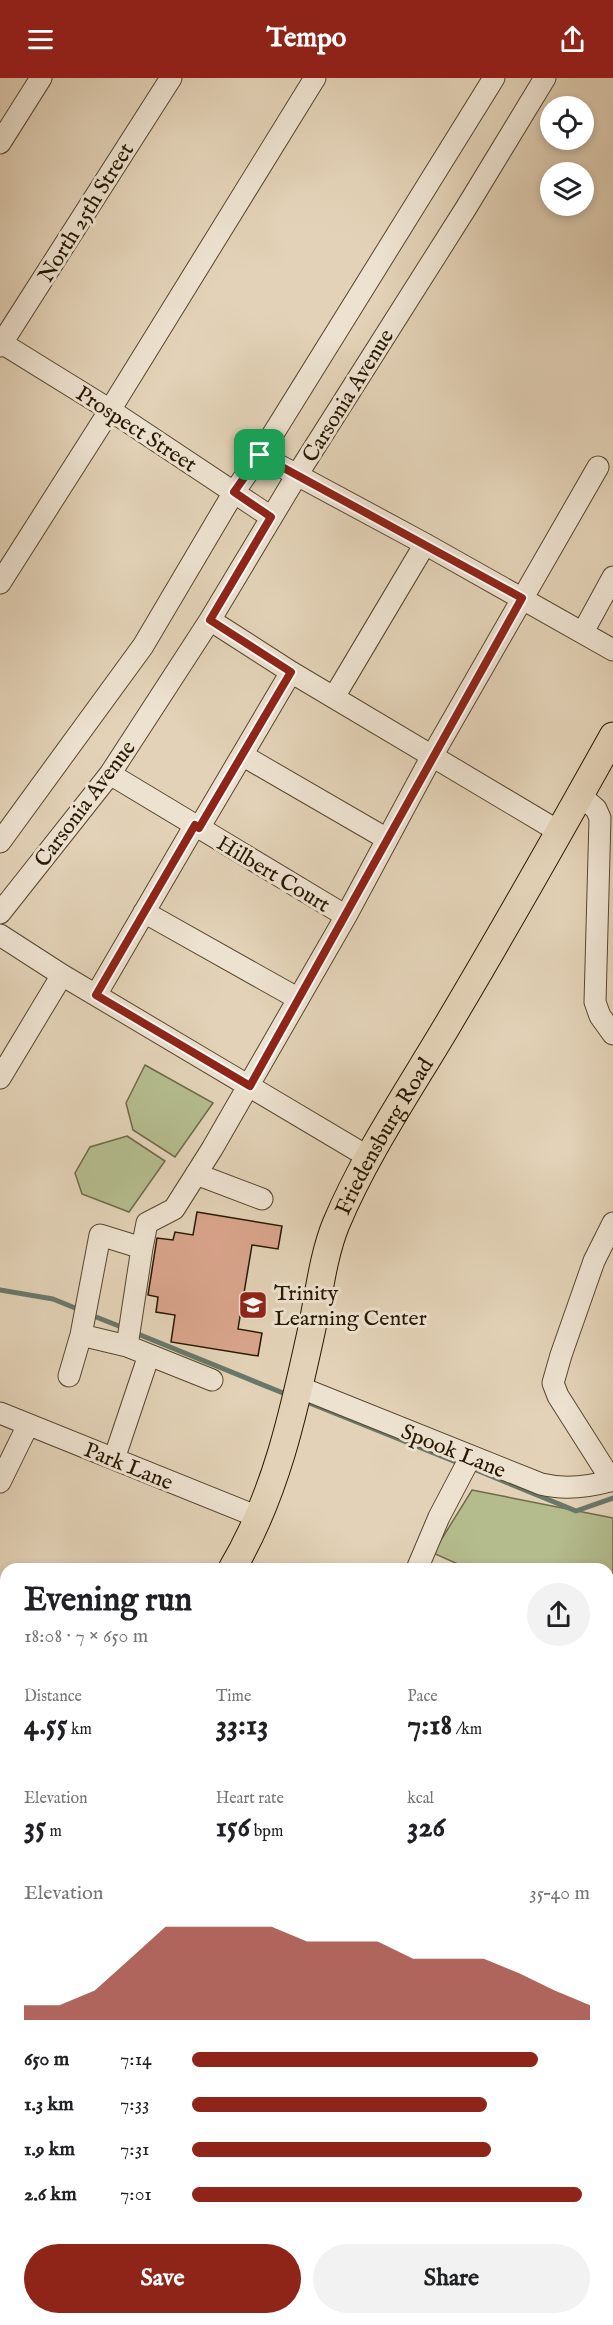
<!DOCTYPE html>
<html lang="en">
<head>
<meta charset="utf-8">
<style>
  :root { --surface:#fff; --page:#f2f2f2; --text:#202124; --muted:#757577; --accent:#8f2418 }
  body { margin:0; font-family:"IM FELL English",serif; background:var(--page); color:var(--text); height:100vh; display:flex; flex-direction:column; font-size:22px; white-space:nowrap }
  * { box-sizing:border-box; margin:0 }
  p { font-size:20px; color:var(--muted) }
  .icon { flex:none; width:33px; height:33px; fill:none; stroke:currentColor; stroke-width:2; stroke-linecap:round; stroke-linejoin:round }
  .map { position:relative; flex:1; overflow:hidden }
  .side { position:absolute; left:0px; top:1485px; width:614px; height:762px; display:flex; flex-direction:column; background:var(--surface); border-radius:18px 18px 0 0; box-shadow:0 3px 9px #0003 }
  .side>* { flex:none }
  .buttons { position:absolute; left:540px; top:18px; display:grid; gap:12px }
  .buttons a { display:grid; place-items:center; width:54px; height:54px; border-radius:50%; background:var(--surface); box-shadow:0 3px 9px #0003; font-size:30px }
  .pin { position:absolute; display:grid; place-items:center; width:51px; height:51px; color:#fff; margin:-26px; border-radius:12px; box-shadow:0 3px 9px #0006 }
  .round { display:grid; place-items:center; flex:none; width:63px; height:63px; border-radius:32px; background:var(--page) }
  .summary { display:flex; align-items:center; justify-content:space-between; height:102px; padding:0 24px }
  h1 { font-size:33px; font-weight:700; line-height:45px }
  .figures { display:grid; grid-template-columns:repeat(3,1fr); gap:9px; height:102px; padding:6px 24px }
  .figures div { display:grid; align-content:center }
  .figures b { font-size:30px; font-weight:700 }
  .figures small { font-size:16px; font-weight:400 }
  .figures p { font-size:16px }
  .chart { height:168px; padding:12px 24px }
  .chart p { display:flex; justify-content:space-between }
  .chart svg { width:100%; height:108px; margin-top:6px; fill:var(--accent); opacity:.7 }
  .button { display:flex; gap:12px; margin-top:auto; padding:12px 24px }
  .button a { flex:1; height:69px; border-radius:36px; background:var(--accent); color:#fff; font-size:24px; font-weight:700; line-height:69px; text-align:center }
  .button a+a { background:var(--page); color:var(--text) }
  ul { padding:0 24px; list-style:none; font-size:20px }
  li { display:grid; grid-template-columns:96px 72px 1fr; align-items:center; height:45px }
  li i { height:15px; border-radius:8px; background:var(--accent) }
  header { display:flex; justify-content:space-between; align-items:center; height:78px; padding:0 24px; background:var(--accent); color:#fff; font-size:27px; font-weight:700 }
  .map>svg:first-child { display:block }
</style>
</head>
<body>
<header><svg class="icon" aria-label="menu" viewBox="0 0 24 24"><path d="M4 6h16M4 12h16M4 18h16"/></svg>Tempo<svg class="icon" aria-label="share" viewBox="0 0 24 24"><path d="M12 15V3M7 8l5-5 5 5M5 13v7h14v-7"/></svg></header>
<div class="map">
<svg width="613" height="2247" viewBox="0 0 613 2247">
  <rect width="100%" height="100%" fill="#e3d2b7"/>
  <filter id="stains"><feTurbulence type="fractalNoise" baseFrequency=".00333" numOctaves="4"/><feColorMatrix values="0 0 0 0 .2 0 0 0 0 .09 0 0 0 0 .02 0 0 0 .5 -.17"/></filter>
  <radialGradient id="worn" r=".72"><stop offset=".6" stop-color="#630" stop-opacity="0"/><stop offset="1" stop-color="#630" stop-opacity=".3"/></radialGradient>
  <path fill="#b4bc8e" stroke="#6e6a48" stroke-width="1.5" d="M 145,987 L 213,1025 L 175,1079 L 133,1052 L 126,1025 Z
    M 127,1058 L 165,1083 L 129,1134 L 82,1116 L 75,1095 L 90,1069 Z
    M 472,1412 L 613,1440 L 613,1557 L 608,1554 L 608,1491 L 469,1491 L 433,1475 Z
    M 608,1625 L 613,1627 L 613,2247 L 0,2247 L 0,1886 L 6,1886 L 6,2241 L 608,2241 Z"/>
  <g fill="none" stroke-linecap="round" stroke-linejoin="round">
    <path stroke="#697869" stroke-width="5" d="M 0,1212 L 53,1221 L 80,1232
      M 91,1237 L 124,1250
      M 133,1254 L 288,1317
      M 302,1322 L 461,1386
      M 469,1389 L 576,1433 L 613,1420"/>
  </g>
  <path fill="#d9a48c" stroke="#281902" stroke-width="1.5" d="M 197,1134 L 282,1148 L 278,1171 L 252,1167 L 238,1251 L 262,1255 L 258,1278 L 171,1264 L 175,1237 L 156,1234 L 158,1219 L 148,1217 L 157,1160 L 173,1162 L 175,1154 L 193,1157 Z"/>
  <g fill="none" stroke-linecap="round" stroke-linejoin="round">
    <g stroke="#57472f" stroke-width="23">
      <path id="minor" d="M 0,65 L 41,0
        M 0,264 L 110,332 L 271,439
        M 0,268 L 171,0
        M 260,377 L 425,466 L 613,572
        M 0,505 L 110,332 L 315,0
        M 210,542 L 291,594 L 558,753
        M 583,554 L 613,499
        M 334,619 L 425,466
        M 242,677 L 387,761
        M 110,696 L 346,838
        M 580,717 L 596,731 L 600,740 L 595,924 L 600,938 L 613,956
        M 199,750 L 291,594
        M 0,764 L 143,568 L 234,414 L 260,377 L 494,0
        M 144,834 L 297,920
        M 0,835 L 110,696 L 210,542 L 297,397 L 466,130 L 545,0
        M 0,857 L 62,897 L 370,1080
        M 96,917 L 195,747
        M 0,1000 L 62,897
        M 196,1096 L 262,1121
        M 81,1257 L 127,1268 L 212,1302
        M 127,1268 L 142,1170 L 147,1145 L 174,1131 L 212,1071 L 346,838 L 432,678 L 598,389
        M 69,1298 L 81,1257 L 100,1157 L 142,1170
        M 299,1309 L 541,1406 C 565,1412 589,1409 613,1402
        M 0,1335 L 258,1439
        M 114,1381 L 149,1277
        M 612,1403 L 558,1318 L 553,1305 L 561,1277 L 594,1183 L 613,1145
        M 0,1404 L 28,1347
        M 417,1491 L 439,1439 L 471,1378"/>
    </g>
    <g stroke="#281902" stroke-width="29">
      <g id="major">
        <path id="s1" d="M 232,1491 C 276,1417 294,1333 312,1250 C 319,1216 323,1178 336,1146 C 365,1077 409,1012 447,948 C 504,852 559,755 613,658"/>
        <path d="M 0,1800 L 6,1792"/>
      </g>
    </g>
    <use href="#minor" stroke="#ede2d0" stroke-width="21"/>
    <use href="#major" stroke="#e3d2b7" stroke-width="27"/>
  </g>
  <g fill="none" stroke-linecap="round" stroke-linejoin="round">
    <g stroke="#fff" stroke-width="12">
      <path id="route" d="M 260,377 L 522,520 L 250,1008 L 96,917 L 195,747 L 199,750 L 291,594 L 210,542 L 271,439 L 234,414 Z"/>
    </g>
    <use href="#route" stroke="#8f2418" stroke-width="8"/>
  </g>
  <defs>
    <g id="school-square" transform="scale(1.5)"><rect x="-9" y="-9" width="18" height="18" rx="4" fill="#8f2418" stroke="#ede2d0"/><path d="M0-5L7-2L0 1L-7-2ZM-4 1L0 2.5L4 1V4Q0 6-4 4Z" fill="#fff"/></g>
  </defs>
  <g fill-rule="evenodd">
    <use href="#school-square" x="253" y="1227"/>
  </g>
  <g text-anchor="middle" stroke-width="6" stroke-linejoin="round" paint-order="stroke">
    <g font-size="22" fill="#281902" stroke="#ede2d0">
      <text transform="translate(85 134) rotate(-58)" y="8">North 25th Street</text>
      <text transform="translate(347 317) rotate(-58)" y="8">Carsonia Avenue</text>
      <text transform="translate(137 350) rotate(33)" y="8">Prospect Street</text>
      <text transform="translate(84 725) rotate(-53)" y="8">Carsonia Avenue</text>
      <text transform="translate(274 795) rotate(31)" y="8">Hilbert Court</text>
      <text dy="8" stroke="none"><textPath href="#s1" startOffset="462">Friedensburg Road</textPath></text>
      <text transform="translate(454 1372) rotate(22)" y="8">Spook Lane</text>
      <text transform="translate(129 1387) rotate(22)" y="8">Park Lane</text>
    </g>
    <g font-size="22" fill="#281902" stroke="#ede2d0" text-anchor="start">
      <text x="274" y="1222">Trinity<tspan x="274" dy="25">Learning Center</tspan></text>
    </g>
  </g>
  <rect width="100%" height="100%" filter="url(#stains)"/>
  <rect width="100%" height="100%" fill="url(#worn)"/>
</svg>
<div class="buttons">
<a><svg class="icon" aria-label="locate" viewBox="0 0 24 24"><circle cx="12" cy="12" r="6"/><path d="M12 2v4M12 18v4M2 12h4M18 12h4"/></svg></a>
<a><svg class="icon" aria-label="layers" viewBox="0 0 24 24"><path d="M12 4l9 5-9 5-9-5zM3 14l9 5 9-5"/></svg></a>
</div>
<div class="pin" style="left:260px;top:377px;background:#1e9e55"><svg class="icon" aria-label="arrive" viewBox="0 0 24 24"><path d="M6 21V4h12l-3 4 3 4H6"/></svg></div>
<section class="side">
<div class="summary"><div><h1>Evening run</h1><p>18:08 · 7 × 650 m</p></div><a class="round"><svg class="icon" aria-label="share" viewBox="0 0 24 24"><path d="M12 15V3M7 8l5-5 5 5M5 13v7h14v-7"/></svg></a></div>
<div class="figures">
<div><p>Distance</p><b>4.55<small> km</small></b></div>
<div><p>Time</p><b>33:13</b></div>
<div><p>Pace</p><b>7:18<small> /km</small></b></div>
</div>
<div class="figures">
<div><p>Elevation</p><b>35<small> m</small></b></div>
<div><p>Heart rate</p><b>156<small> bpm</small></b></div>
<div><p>kcal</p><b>326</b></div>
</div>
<div class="chart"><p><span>Elevation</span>35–40 m</p>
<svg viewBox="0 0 160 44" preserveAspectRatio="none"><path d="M0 44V38L10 38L20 32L30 19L40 6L50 6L60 6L70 6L80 12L90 12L100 12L110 19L120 19L130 19L140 25L150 32L160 38V44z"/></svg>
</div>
<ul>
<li><b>650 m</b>7:14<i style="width:87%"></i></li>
<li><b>1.3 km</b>7:33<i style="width:74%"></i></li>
<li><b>1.9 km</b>7:31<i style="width:75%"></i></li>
<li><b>2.6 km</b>7:01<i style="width:98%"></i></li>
</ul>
<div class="button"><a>Save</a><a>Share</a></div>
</section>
</div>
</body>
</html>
